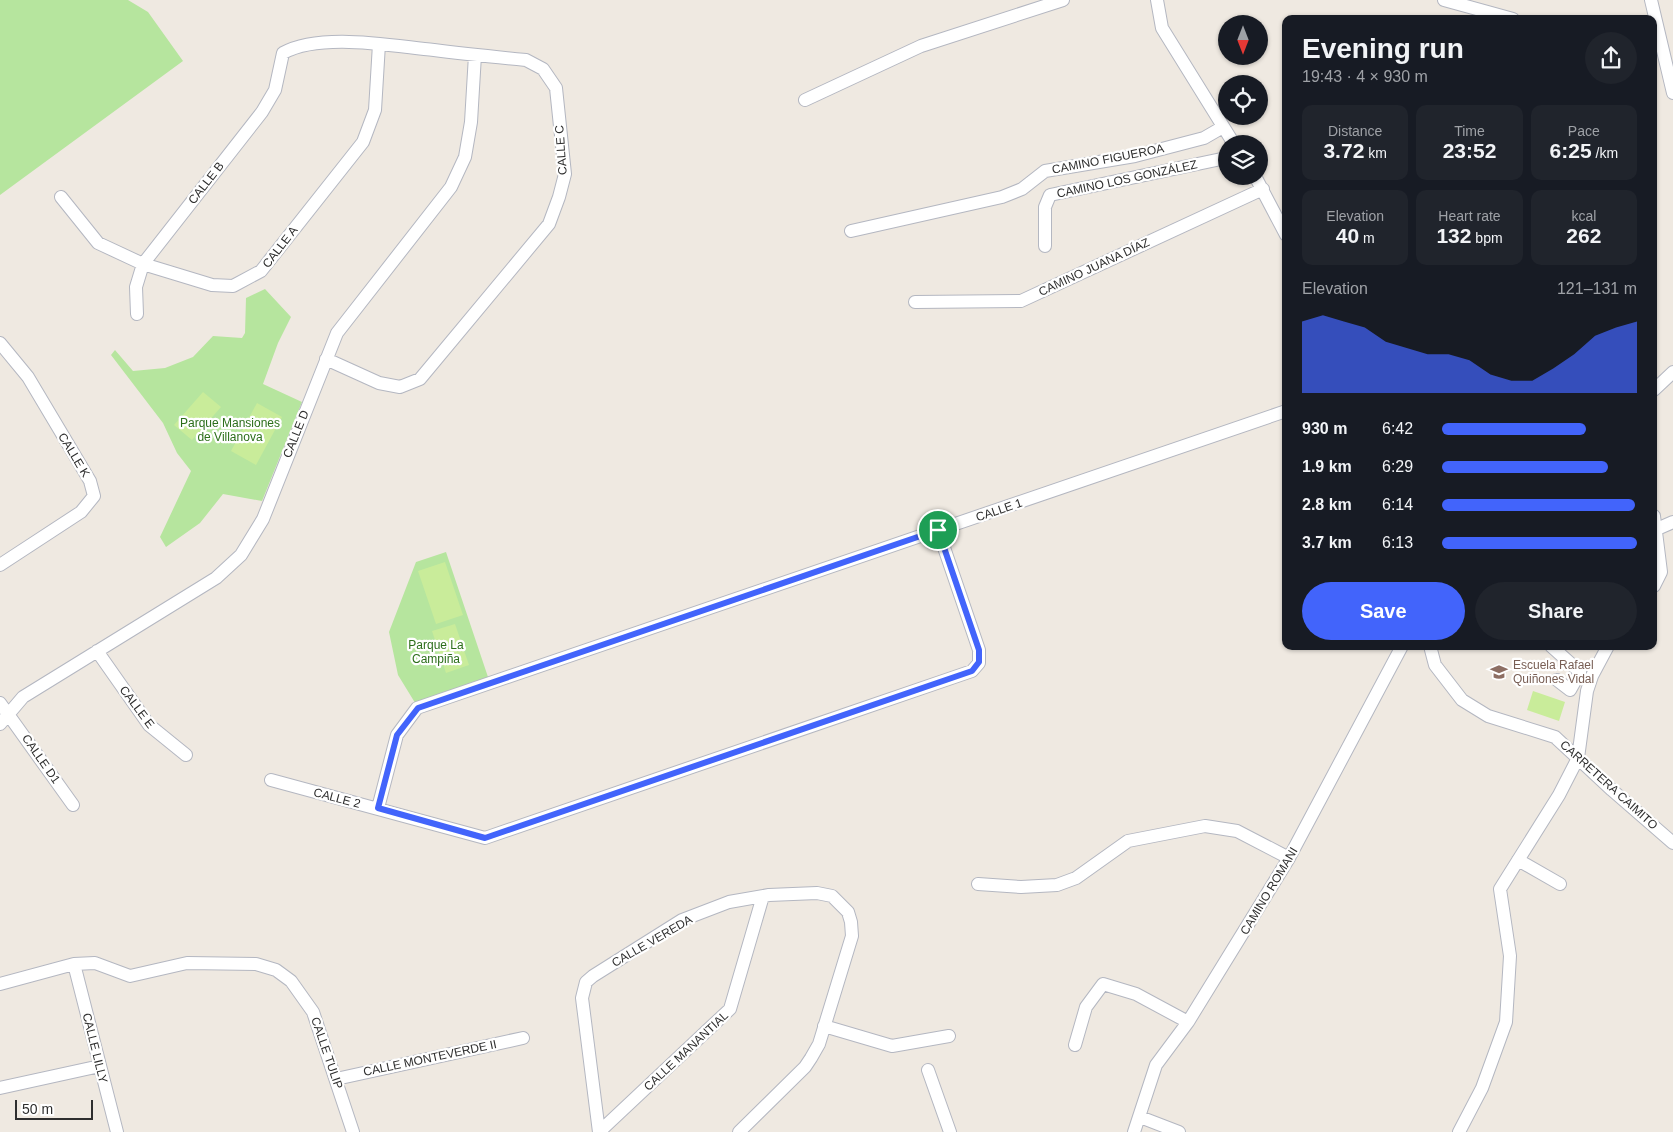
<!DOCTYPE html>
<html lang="en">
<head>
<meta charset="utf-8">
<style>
  :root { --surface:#171b24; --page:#20242c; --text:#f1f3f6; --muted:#9ea1a6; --accent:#4264fb }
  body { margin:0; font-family:Arial,sans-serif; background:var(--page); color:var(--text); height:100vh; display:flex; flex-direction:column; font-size:19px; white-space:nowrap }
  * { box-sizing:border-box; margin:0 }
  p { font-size:16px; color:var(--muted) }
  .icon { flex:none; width:28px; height:28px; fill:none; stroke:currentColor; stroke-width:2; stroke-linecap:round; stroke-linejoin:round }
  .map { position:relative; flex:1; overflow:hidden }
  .side { position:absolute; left:1282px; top:15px; width:375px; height:635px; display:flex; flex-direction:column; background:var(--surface); border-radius:10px; box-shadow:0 1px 4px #0004 }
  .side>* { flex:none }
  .needle { width:32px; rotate:180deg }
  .buttons { position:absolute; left:1218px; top:15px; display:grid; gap:10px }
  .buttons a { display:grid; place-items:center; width:50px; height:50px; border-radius:50%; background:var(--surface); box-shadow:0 1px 4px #0004; font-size:25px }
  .scale { position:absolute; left:15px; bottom:12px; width:78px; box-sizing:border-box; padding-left:5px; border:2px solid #2e2e2e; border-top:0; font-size:14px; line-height:18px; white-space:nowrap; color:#2e2e2e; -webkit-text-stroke:4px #fff; paint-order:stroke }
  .pin { position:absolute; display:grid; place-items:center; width:42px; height:42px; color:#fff; margin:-21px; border:2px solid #fff; border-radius:50%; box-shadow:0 1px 5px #0007 }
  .round { display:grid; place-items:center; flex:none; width:52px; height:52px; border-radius:26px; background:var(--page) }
  .summary { display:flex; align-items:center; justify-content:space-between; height:85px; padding:0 20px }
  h1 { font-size:28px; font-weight:700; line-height:38px }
  .metrics { display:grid; grid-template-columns:repeat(3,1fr); gap:8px; height:85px; padding:5px 20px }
  .metrics div { display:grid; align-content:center; border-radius:10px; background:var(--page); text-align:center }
  .metrics b { font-size:21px; font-weight:700 }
  .metrics small { font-size:14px; font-weight:400 }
  .metrics p { font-size:14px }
  .chart { height:140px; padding:10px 20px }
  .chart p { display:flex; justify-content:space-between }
  .chart svg { width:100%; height:90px; margin-top:5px; fill:var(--accent); opacity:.7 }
  .button { display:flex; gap:10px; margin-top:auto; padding:10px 20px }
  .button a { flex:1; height:58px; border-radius:30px; background:var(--accent); color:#fff; font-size:20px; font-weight:700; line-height:58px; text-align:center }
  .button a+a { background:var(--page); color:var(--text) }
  ul { padding:0 20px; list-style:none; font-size:16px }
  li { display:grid; grid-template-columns:80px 60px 1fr; align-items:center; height:38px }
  li i { height:12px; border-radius:6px; background:var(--accent) }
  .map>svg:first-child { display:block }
</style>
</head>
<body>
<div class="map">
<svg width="1673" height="1132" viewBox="0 0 1673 1132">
  <rect width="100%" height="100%" fill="#efe9e1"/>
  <path fill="#b6e59e" d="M 0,0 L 128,0 L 148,12 L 183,61 L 0,195 Z
    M 265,289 L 291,317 L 278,343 L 263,384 L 302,402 L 262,501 L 223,494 L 200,523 L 166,547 L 160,537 L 191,471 L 177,453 L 163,423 L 111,355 L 115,350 L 133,371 L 165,368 L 193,357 L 213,336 L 242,338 L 245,333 L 246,298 Z
    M 446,552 L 489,680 L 417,706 L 398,675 L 389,632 L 416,562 Z"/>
  <path fill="#c9ec9a" d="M 203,392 L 221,407 L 192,440 L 174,425 Z
    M 257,403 L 282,417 L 256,465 L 231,451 Z
    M 445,562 L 463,615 L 436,624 L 418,571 Z
    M 455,624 L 469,665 L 446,673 L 432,631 Z
    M 1533,691 L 1565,702 L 1559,721 L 1527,710 Z"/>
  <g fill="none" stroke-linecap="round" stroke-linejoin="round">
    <g stroke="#b4b7c1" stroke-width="14">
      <path id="minor" d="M 1157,0 L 1162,28 L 1234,144
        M 1444,0 L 1513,19
        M 1651,0 L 1673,93
        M 805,100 L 921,46 L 1063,0
        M 1255,176 L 1286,235
        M 61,197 L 98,243 L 143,264 L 212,285 L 233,286 L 261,271 L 363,142 L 375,110 L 379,44
        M 851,231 L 1002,197 L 1022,189 L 1045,171 L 1135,156 L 1204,138 L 1223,127
        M 1045,246 L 1045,207 L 1050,195 L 1226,158
        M 915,302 L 1021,301 L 1263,189
        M 137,314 L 136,287 L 143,264 L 262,112 L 275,90 L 283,53 C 321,32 392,46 434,50 C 465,54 495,57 526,60 L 543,69 L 556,88 L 565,174 L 559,197 L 549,224 L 420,379 L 400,387 L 379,383 L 326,359
        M 0,343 L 28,377 L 90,481 L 94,496 L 81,512 L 0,565
        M 1654,390 L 1673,372
        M 1654,516 L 1661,572 L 1654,586
        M 1657,529 L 1673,522
        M 1430,646 L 1435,665 L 1462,700 L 1488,716 L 1555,737 L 1612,790 L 1673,843
        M 1551,646 L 1580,672 L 1570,690 L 1557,680
        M 97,651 L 149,725 L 186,755
        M 0,703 L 73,805
        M 0,724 L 23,697 L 216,578 L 241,555 L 263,519 L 337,333 L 451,187 L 465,157 L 471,122 L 475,55
        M 271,780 L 485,838 L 972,671 L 979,663 L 979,650 L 938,530
        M 378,808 L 397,735 L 417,708 L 1286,411
        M 1518,860 L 1560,884
        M 978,884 L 1021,887 L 1057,885 L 1076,878 L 1128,841 L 1205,826 L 1237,831 L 1289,858
        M 74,964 L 117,1132
        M 0,984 L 74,964 L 95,963 L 130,976 L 187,963 L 256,964 L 276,970 L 291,981 L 313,1012 L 353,1132
        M 824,1026 L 892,1046 L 949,1036
        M 1075,1045 L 1086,1007 L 1103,984 L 1136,994 L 1188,1022
        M 928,1070 L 950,1132
        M 336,1079 L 523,1038
        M 0,1088 L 100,1066
        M 1140,1117 L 1179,1132
        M 599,1132 L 582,998 L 586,982 L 593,976 L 682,920 L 729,902 L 769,895 L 817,893 L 832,896 L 848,912 L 851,922 L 852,936 L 819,1044 L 811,1058 L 805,1067 L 739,1132
        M 599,1132 L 730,1009 L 763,896
        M 1134,1132 L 1156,1065 L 1188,1022 L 1289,858 L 1402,646
        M 1459,1132 L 1482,1088 L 1506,1022 L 1510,956 L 1500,889 L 1559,795 L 1578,758 L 1587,691 L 1592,676 L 1608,646"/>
    </g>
    <use href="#minor" stroke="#fff" stroke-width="12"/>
  </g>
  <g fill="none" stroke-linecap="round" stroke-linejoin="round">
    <g stroke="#fff" stroke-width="10">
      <path id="route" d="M 938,530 L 979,650 L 979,662 L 972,671 L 485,838 L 378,808 L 397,735 L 418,708 Z"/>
    </g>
    <use href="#route" stroke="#4264fb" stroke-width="6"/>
  </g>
  <defs>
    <g id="school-bare" transform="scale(1.35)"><path d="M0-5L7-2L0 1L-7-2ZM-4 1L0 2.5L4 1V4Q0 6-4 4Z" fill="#8d6e63" stroke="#fff" stroke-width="2.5" paint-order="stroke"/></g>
  </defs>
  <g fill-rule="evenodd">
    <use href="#school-bare" x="1499" y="672"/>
  </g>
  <g text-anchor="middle" stroke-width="4.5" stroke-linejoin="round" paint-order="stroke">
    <g font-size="12" fill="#2e2e2e" stroke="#fff">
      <text transform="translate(561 150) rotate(-94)" y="4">CALLE C</text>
      <text transform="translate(1108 159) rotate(-11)" y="4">CAMINO FIGUEROA</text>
      <text transform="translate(1127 179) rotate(-12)" y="4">CAMINO LOS GONZÁLEZ</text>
      <text transform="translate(206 183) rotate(-52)" y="4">CALLE B</text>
      <text transform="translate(280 247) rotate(-52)" y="4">CALLE A</text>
      <text transform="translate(1094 267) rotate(-25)" y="4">CAMINO JUANA DÍAZ</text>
      <text transform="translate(296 434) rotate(-68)" y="4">CALLE D</text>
      <text transform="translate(74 455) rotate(59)" y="4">CALLE K</text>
      <text transform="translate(999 510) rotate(-19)" y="4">CALLE 1</text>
      <text transform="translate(137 707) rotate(53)" y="4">CALLE E</text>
      <text transform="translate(41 759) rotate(55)" y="4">CALLE D1</text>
      <text transform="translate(1609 785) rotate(42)" y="4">CARRETERA CAIMITO</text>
      <text transform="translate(337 798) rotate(15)" y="4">CALLE 2</text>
      <text transform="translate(1269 891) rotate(-59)" y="4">CAMINO ROMANI</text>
      <text transform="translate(652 941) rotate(-30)" y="4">CALLE VEREDA</text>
      <text transform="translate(95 1048) rotate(76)" y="4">CALLE LILLY</text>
      <text transform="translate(686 1051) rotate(-43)" y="4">CALLE MANANTIAL</text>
      <text transform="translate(327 1053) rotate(71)" y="4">CALLE TULIP</text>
      <text transform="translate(430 1058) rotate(-12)" y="4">CALLE MONTEVERDE II</text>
    </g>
    <g font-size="12" fill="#2c6e1b" stroke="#fff">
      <text x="230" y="427">Parque Mansiones<tspan x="230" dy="14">de Villanova</tspan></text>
      <text x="436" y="649">Parque La<tspan x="436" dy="14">Campiña</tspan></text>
    </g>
    <g font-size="12" fill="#785e54" stroke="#fff" text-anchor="start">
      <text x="1513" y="669">Escuela Rafael<tspan x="1513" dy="14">Quiñones Vidal</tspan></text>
    </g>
  </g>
</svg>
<div class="buttons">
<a><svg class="needle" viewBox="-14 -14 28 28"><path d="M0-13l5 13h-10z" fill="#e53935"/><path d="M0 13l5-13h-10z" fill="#9ea1a6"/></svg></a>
<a><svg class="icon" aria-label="locate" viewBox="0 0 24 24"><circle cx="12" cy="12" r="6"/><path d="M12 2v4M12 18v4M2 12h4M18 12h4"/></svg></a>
<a><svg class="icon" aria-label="layers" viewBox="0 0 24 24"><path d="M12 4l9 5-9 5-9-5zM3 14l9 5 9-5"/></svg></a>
</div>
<div class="scale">50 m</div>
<div class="pin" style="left:938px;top:530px;background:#1e9e55"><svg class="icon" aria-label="arrive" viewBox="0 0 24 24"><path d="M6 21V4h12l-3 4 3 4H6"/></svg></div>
<section class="side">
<div class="summary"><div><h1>Evening run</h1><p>19:43 · 4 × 930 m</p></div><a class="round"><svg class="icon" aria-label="share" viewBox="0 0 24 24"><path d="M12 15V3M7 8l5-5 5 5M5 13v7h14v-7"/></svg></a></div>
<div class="metrics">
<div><p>Distance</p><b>3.72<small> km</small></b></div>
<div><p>Time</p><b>23:52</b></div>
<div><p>Pace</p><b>6:25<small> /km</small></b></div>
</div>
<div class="metrics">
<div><p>Elevation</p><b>40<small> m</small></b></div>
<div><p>Heart rate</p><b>132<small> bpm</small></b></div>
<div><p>kcal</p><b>262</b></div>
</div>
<div class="chart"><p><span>Elevation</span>121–131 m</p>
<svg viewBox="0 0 160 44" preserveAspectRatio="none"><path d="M0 44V9L10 6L20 9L30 12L40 19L50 22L60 25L70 25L80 28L90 35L100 38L110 38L120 32L130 25L140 16L150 12L160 9V44z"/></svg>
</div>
<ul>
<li><b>930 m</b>6:42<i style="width:74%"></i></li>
<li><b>1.9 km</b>6:29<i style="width:85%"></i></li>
<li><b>2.8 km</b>6:14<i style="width:99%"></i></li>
<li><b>3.7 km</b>6:13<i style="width:100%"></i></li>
</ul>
<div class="button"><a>Save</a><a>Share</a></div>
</section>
</div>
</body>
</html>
